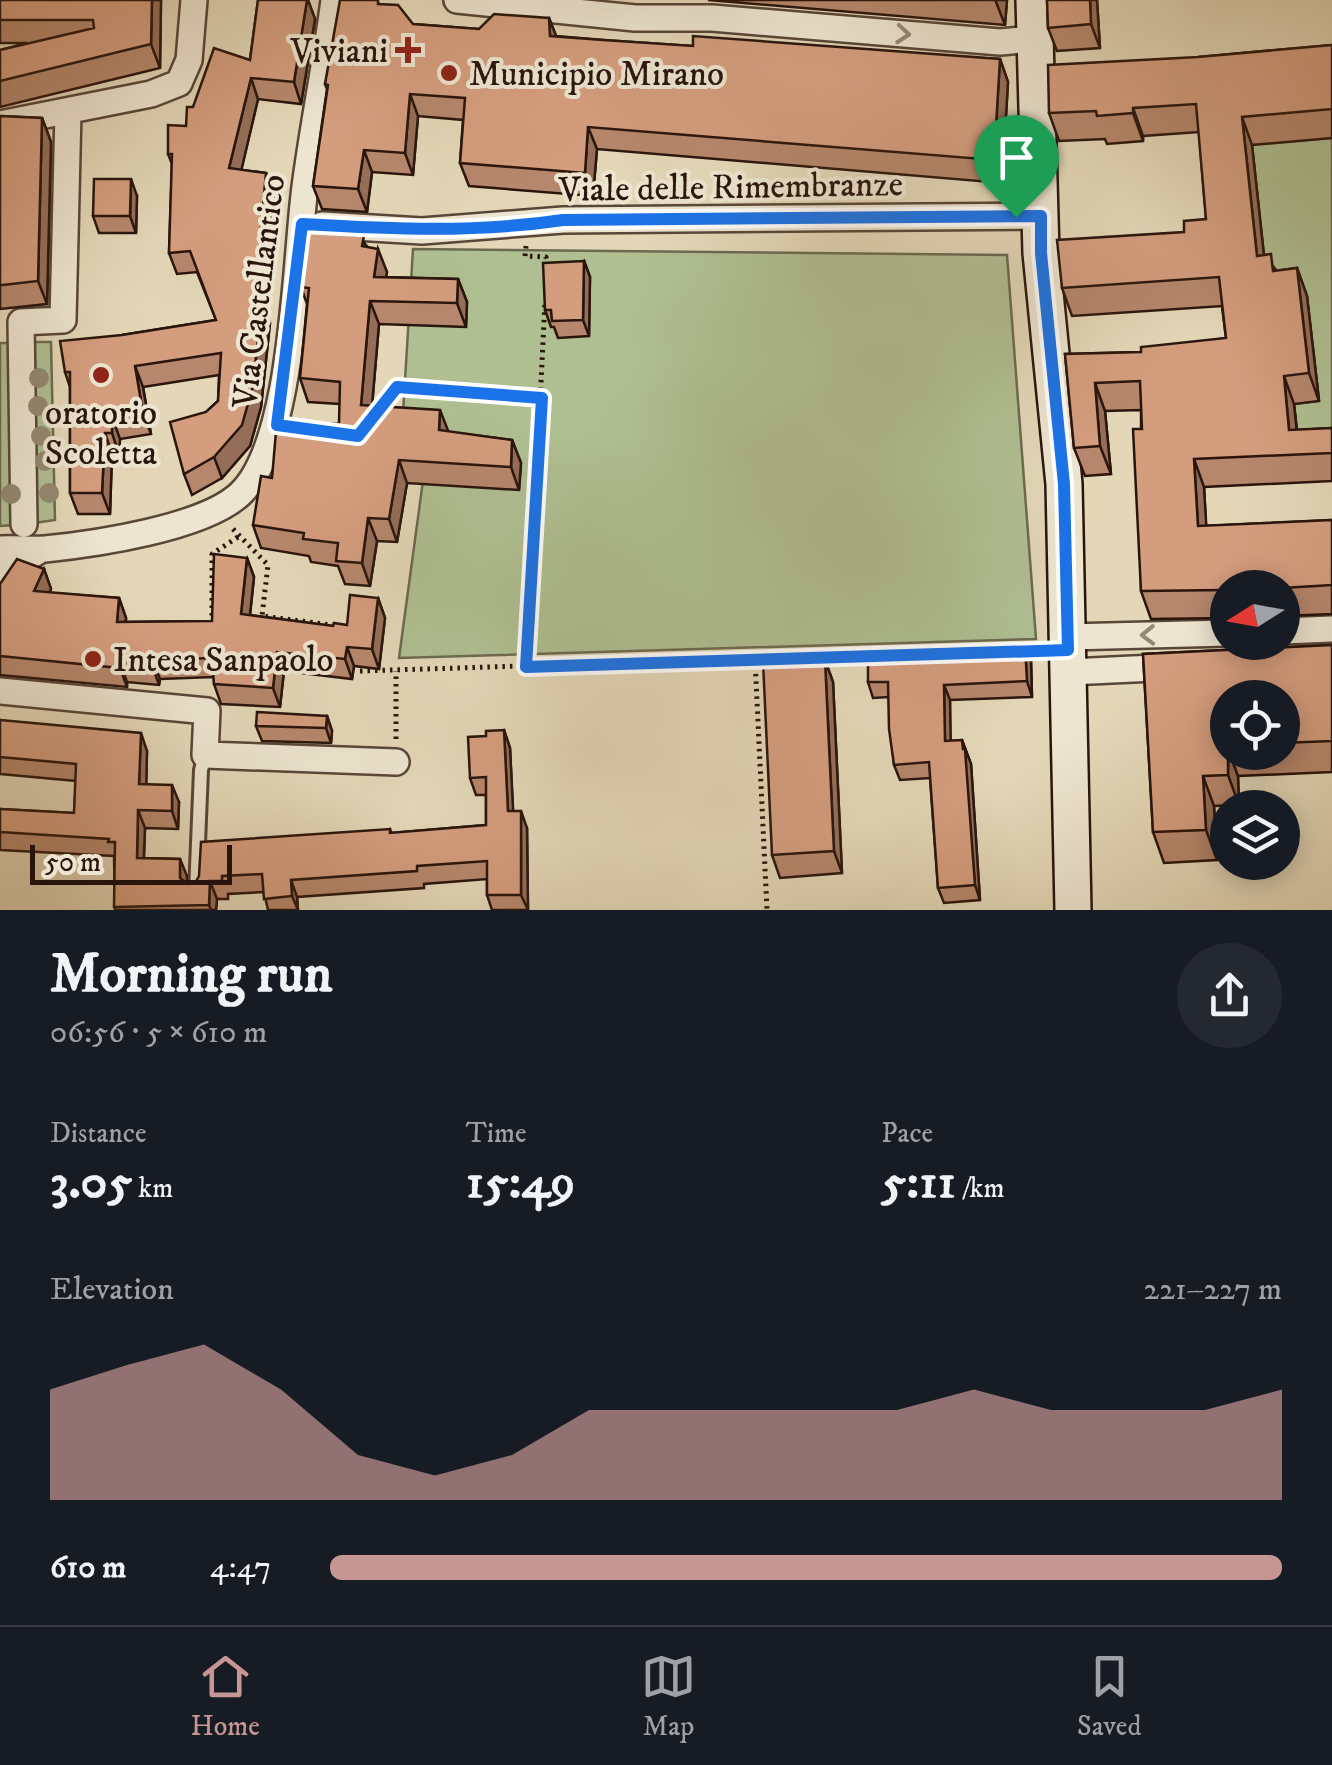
<!DOCTYPE html>
<html lang="en">
<head>
<meta charset="utf-8">
<style>
  :root { --surface:#171b24; --page:#242831; --text:#f1f3f6; --muted:#9ea1a6; --line:#363941; --accent:#c59692 }
  body { margin:0; font-family:"IM FELL DW Pica",serif; background:var(--page); color:var(--text); height:100vh; display:flex; flex-direction:column; font-size:38px; white-space:nowrap }
  * { box-sizing:border-box; margin:0 }
  p { font-size:32px; color:var(--muted) }
  .icon { flex:none; width:55px; height:55px; fill:none; stroke:currentColor; stroke-width:2; stroke-linecap:round; stroke-linejoin:round }
  .map { position:relative; height:910px; overflow:hidden }
  .sheet { display:flex; flex-direction:column; background:var(--surface); flex:1 }
  .sheet>* { flex:none }
  .needle { width:65px; rotate:259deg }
  .tools { position:absolute; left:1210px; top:570px; display:grid; gap:20px }
  .tools a { display:grid; place-items:center; width:90px; height:90px; border-radius:50%; background:var(--surface); box-shadow:0 5px 25px #0003; font-size:50px }
  .scale { position:absolute; left:30px; bottom:25px; width:202px; box-sizing:border-box; padding-left:10px; border:5px solid #2a150d; border-top:0; font-size:28px; line-height:35px; white-space:nowrap; color:#2a150d; -webkit-text-stroke:8px #ede5d0; paint-order:stroke }
  .pin { position:absolute; display:grid; place-items:center; width:85px; height:85px; color:#fff; margin:-102px -42px; border-radius:50% 50% 50% 0; rotate:-45deg; box-shadow:0 0 10px #0007 }
  .pin .icon { rotate:45deg }
  .round { display:grid; place-items:center; flex:none; width:105px; height:105px; border-radius:52px; background:var(--page) }
  .overview { display:flex; align-items:center; justify-content:space-between; height:170px; padding:0 50px }
  h1 { font-size:55px; font-weight:700; line-height:75px }
  .stats { display:grid; grid-template-columns:repeat(3,1fr); gap:15px; height:170px; padding:10px 50px }
  .stats div { display:grid; align-content:center }
  .stats b { font-size:50px; font-weight:700 }
  .stats small { font-size:28px; font-weight:400 }
  .stats p { font-size:28px }
  .chart { height:280px; padding:20px 50px }
  .chart p { display:flex; justify-content:space-between }
  .chart svg { width:100%; height:180px; margin-top:10px; fill:var(--accent); opacity:.7 }
  ul { padding:0 50px; list-style:none; font-size:32px }
  li { display:grid; grid-template-columns:160px 120px 1fr; align-items:center; height:75px }
  li i { height:25px; border-radius:12px; background:var(--accent) }
  .dock { display:flex; justify-content:space-around; align-items:center; height:140px; border-top:2px solid var(--line); background:var(--surface); font-size:28px; color:var(--muted) }
  .dock a { display:grid; justify-items:center; gap:5px }
  .dock .current { color:var(--accent) }
  .map>svg:first-child { display:block }
</style>
</head>
<body>
<div class="map">
<svg width="1332" height="910" viewBox="0 0 1332 910">
  <rect width="100%" height="100%" fill="#e3d7b7"/>
  <filter id="stains"><feTurbulence type="fractalNoise" baseFrequency=".002" numOctaves="4"/><feColorMatrix values="0 0 0 0 .2 0 0 0 0 .09 0 0 0 0 .02 0 0 0 .5 -.17"/></filter>
  <radialGradient id="worn" r=".72"><stop offset=".6" stop-color="#630" stop-opacity="0"/><stop offset="1" stop-color="#630" stop-opacity=".3"/></radialGradient>
  <path fill="#afbf92" stroke="#6c6a50" stroke-width="2.5" d="M 1332,138 L 1332,457 L 1297,435 L 1294,404 L 1319,401 L 1313,347 L 1267,284 L 1243,145 Z
    M 413,249 L 1007,255 L 1036,639 L 399,658 L 427,451 L 401,446 Z
    M 29,342 L 51,342 L 55,520 L 34,523 Z
    M 0,343 L 11,343 L 14,525 L 0,526 Z"/>
  <g fill="none" stroke-linecap="round" stroke-linejoin="round">
    <g stroke="#584638" stroke-width="18">
      <path id="lane" d="M 196,892 L 201,770 L 205,755"/>
    </g>
    <g stroke="#584638" stroke-width="30">
      <path id="street" d="M 457,0 L 635,18 L 712,18 L 1000,42 L 1033,39
        M 0,124 L 151,94 L 179,83 L 189,60 L 194,0
        M 322,225 L 422,231 L 563,220 L 1041,216
        M 24,524 L 21,322 L 63,320 L 68,111
        M 0,549 C 15,548 30,550 45,549 C 95,544 204,528 240,494 C 294,443 295,262 305,187 C 313,125 326,63 334,0
        M 0,585 L 8,569 L 42,549
        M 1282,631 L 1332,629
        M 1068,637 L 1228,633
        M 1070,672 L 1175,667
        M 0,691 L 207,711 L 205,755 L 396,762"/>
    </g>
    <g stroke="#2a150d" stroke-width="40">
      <path id="secondary" d="M 1034,0 L 1041,253 L 1064,484 L 1073,910"/>
    </g>
    <path stroke="#2a150d" stroke-width="5" stroke-dasharray="2.5 5" stroke-linecap="butt" d="M 526,246 L 525,256 L 546,257 L 546,265
      M 378,411 L 397,387 L 542,398
      M 233,529 L 268,565 L 262,616 L 339,626
      M 212,623 L 212,554 L 238,537
      M 755,659 L 767,910
      M 527,667 L 545,301
      M 360,671 L 911,654
      M 396,739 L 396,671"/>
    <use href="#lane" stroke="#ede5d0" stroke-width="12"/>
    <use href="#street" stroke="#ede5d0" stroke-width="25"/>
    <use href="#secondary" stroke="#ede5d0" stroke-width="35"/>
  </g>
  <g fill="#938870">
    <circle cx="39" cy="378" r="10"/>
    <circle cx="38" cy="406" r="10"/>
    <circle cx="41" cy="436" r="10"/>
    <circle cx="45" cy="461" r="10"/>
    <circle cx="49" cy="493" r="10"/>
    <circle cx="11" cy="494" r="10"/>
  </g>
  <path fill="#b6876c" stroke="#2a150d" stroke-width="2.5" fill-rule="evenodd" d="M 0,0 L 161,0 L 160,68 L 0,107 L 0,50 L 27,43 L 0,43 Z
    M 258,0 L 308,0 L 315,19 L 301,104 L 258,99 L 241,170 L 266,173 L 274,194 L 263,306 L 270,323 L 261,407 L 250,446 L 222,478 L 192,495 L 184,474 L 206,412 L 218,401 L 219,375 L 143,387 L 151,434 L 120,439 L 119,454 L 112,454 L 110,514 L 78,514 L 70,493 L 70,387 L 65,372 L 122,335 L 216,320 L 197,272 L 177,274 L 169,253 L 172,164 L 168,154 L 186,126 L 193,107 L 250,60 Z
    M 708,0 L 1007,0 L 1005,25 Z
    M 1047,0 L 1097,0 L 1100,48 L 1057,51 L 1048,28 Z
    M 380,4 L 413,24 L 479,29 L 549,18 L 556,36 L 603,40 L 693,46 L 1000,59 L 1008,82 L 1002,183 L 597,149 L 593,196 L 469,186 L 460,163 L 463,120 L 418,116 L 413,175 L 372,172 L 367,212 L 322,209 L 313,186 L 327,89 L 325,84 Z
    M 1332,45 L 1332,138 L 1252,145 L 1264,255 L 1277,271 L 1297,268 L 1307,296 L 1319,401 L 1294,404 L 1297,430 L 1332,428 L 1332,481 L 1204,487 L 1206,526 L 1332,520 L 1332,614 L 1282,616 L 1282,588 L 1228,588 L 1228,618 L 1151,619 L 1141,591 L 1141,410 L 1105,411 L 1111,474 L 1085,476 L 1074,448 L 1065,354 L 1141,352 L 1226,338 L 1222,306 L 1072,316 L 1062,288 L 1184,232 L 1206,219 L 1199,132 L 1143,136 L 1143,141 L 1107,144 L 1105,139 L 1059,141 L 1049,113 L 1198,57 Z
    M 0,116 L 42,118 L 51,142 L 47,304 L 0,309 Z
    M 137,196 L 136,233 L 99,233 L 93,216 Z
    M 354,220 L 359,236 L 387,272 L 386,277 L 458,279 L 467,302 L 466,327 L 379,324 L 372,406 L 448,432 L 512,440 L 521,463 L 519,490 L 407,483 L 397,542 L 377,541 L 370,586 L 345,584 L 338,566 L 311,562 L 309,556 L 261,548 L 253,525 L 272,478 L 339,424 L 340,404 L 308,402 L 300,378 L 307,304 L 301,287 Z
    M 584,261 L 590,277 L 589,336 L 558,338 L 554,327 L 551,327 L 545,310 Z
    M 247,558 L 254,577 L 250,615 L 333,626 L 347,625 L 378,598 L 385,618 L 379,669 L 354,666 L 352,679 L 284,671 L 280,707 L 221,704 L 214,684 L 214,677 L 160,679 L 159,685 L 127,682 L 127,687 L 0,675 L 0,584 L 44,569 L 51,589 L 49,593 L 119,598 L 126,618 L 126,622 L 212,621 Z
    M 1332,645 L 1332,772 L 1238,776 L 1239,805 L 1214,806 L 1217,860 L 1164,863 L 1153,832 L 1143,654 ZM 1228,698 L 1282,698 L 1282,752 L 1228,752 Z
    M 825,660 L 833,682 L 842,873 L 780,878 L 772,855 Z
    M 1031,661 L 1032,697 L 950,700 L 950,741 L 962,740 L 971,764 L 980,900 L 944,903 L 938,888 L 930,778 L 900,780 L 894,765 L 889,697 L 873,698 L 868,682 Z
    M 327,716 L 332,731 L 331,743 L 262,741 L 256,726 Z
    M 0,720 L 147,751 L 146,784 L 179,802 L 178,829 L 145,828 L 144,858 L 180,859 L 188,884 L 390,829 L 391,833 L 486,825 L 486,795 L 476,795 L 470,778 L 486,736 L 504,730 L 510,748 L 513,811 L 527,828 L 528,910 L 492,910 L 487,895 L 487,879 L 424,884 L 424,888 L 297,897 L 298,910 L 268,910 L 264,892 L 228,894 L 228,899 L 217,899 L 216,910 L 115,910 L 114,856 L 0,850 L 0,809 L 74,813 L 76,781 L 0,774 Z"/>
  <path fill="#946e58" stroke="#2a150d" stroke-width="2.5" d="M 152,0 L 161,0 L 160,68 L 151,44 Z
    M 307,0 L 308,0 L 315,19 L 301,104 L 294,82 Z
    M 996,0 L 1007,0 L 1005,25 L 996,2 Z
    M 1090,0 L 1097,0 L 1100,48 L 1091,24 Z
    M 549,18 L 558,41 L 550,36 Z
    M 1000,59 L 1008,82 L 1002,183 L 994,160 Z
    M 251,78 L 258,99 L 237,189 L 229,168 Z
    M 410,94 L 418,116 L 413,175 L 405,153 Z
    M 1133,108 L 1143,136 L 1143,141 L 1133,113 Z
    M 1242,117 L 1252,145 L 1267,284 L 1257,256 Z
    M 42,118 L 51,142 L 47,304 L 38,281 Z
    M 588,127 L 597,149 L 593,196 L 585,173 Z
    M 364,150 L 372,172 L 367,212 L 358,189 Z
    M 266,173 L 274,194 L 263,306 L 270,323 L 261,407 L 250,446 L 222,478 L 214,457 L 254,301 Z
    M 131,179 L 137,196 L 136,233 L 130,216 Z
    M 354,220 L 362,244 L 352,235 Z
    M 378,249 L 387,272 L 382,301 L 374,277 Z
    M 584,261 L 590,277 L 589,336 L 583,320 Z
    M 1297,268 L 1307,296 L 1319,401 L 1309,373 Z
    M 458,279 L 467,302 L 466,327 L 457,303 Z
    M 370,301 L 379,324 L 370,429 L 361,405 Z
    M 135,366 L 143,387 L 151,434 L 143,413 Z
    M 1284,376 L 1294,404 L 1299,454 L 1289,430 Z
    M 1095,383 L 1105,411 L 1111,474 L 1100,446 Z
    M 440,410 L 449,433 L 439,430 Z
    M 112,417 L 120,439 L 119,454 L 112,433 Z
    M 105,433 L 112,454 L 110,514 L 102,493 Z
    M 512,440 L 521,463 L 519,490 L 511,467 Z
    M 1194,459 L 1204,487 L 1208,554 L 1198,526 Z
    M 399,460 L 407,483 L 397,542 L 389,519 Z
    M 368,518 L 377,541 L 370,586 L 362,563 Z
    M 247,558 L 254,577 L 248,633 L 241,614 Z
    M 44,569 L 51,589 L 41,611 L 34,591 Z
    M 119,598 L 126,618 L 124,641 L 117,622 Z
    M 378,598 L 385,618 L 379,669 L 372,649 Z
    M 1025,646 L 1031,661 L 1032,697 L 1027,681 Z
    M 347,647 L 354,666 L 352,679 L 345,659 Z
    M 277,652 L 284,671 L 280,707 L 273,688 Z
    M 153,660 L 160,679 L 159,685 L 152,665 Z
    M 825,660 L 833,682 L 842,873 L 834,851 Z
    M 120,663 L 127,682 L 127,687 L 120,668 Z
    M 944,685 L 950,700 L 951,756 L 945,741 Z
    M 327,716 L 332,731 L 331,743 L 326,728 Z
    M 504,730 L 510,748 L 514,828 L 508,811 Z
    M 141,733 L 147,751 L 146,801 L 139,784 Z
    M 962,740 L 971,764 L 980,900 L 975,885 Z
    M 1228,752 L 1229,752 L 1238,776 L 1239,805 L 1228,775 Z
    M 1203,776 L 1214,806 L 1217,860 L 1206,830 Z
    M 172,785 L 179,802 L 178,829 L 172,811 Z
    M 138,810 L 145,828 L 143,876 L 137,858 Z
    M 521,811 L 527,828 L 528,910 L 521,895 Z
    M 180,859 L 187,876 L 187,896 L 180,878 Z
    M 291,880 L 297,897 L 298,910 L 292,896 Z
    M 210,881 L 217,899 L 216,910 L 211,910 L 209,905 Z"/>
  <path fill="#d49d7e" stroke="#2a150d" stroke-width="2.5" d="M 0,0 L 152,0 L 151,44 L 0,81 L 0,50 L 94,28 L 93,20 L 0,20 Z
    M 258,0 L 307,0 L 294,82 L 251,78 L 229,168 L 266,173 L 254,301 L 262,301 L 253,386 L 242,425 L 214,457 L 184,474 L 170,422 L 206,412 L 218,401 L 221,353 L 135,366 L 143,413 L 112,417 L 112,433 L 105,433 L 102,493 L 70,493 L 70,372 L 65,372 L 60,341 L 122,335 L 216,320 L 190,251 L 169,253 L 172,154 L 168,154 L 168,125 L 186,126 L 187,107 L 193,107 L 214,48 L 250,60 Z
    M 340,0 L 378,0 L 378,4 L 398,5 L 413,24 L 479,29 L 494,14 L 549,18 L 550,36 L 603,40 L 693,46 L 693,36 L 1000,59 L 994,160 L 588,127 L 585,173 L 460,163 L 465,98 L 410,94 L 405,153 L 364,150 L 358,189 L 313,186 L 328,85 L 325,84 Z
    M 1047,0 L 1090,0 L 1091,24 L 1048,28 Z
    M 1332,45 L 1332,109 L 1242,117 L 1257,256 L 1271,254 L 1273,271 L 1297,268 L 1309,373 L 1284,376 L 1289,430 L 1332,428 L 1332,453 L 1194,459 L 1198,526 L 1332,520 L 1332,585 L 1282,588 L 1228,588 L 1228,590 L 1225,590 L 1141,591 L 1133,429 L 1142,429 L 1140,381 L 1095,383 L 1100,446 L 1074,448 L 1065,354 L 1141,352 L 1141,347 L 1226,338 L 1219,277 L 1062,288 L 1057,240 L 1184,232 L 1184,221 L 1206,219 L 1196,104 L 1133,108 L 1133,113 L 1097,116 L 1096,111 L 1049,113 L 1048,65 L 1198,57 Z
    M 0,116 L 42,118 L 38,281 L 3,285 L 0,285 Z
    M 94,179 L 131,179 L 130,216 L 93,216 Z
    M 310,218 L 354,220 L 352,235 L 364,236 L 362,246 L 378,249 L 374,277 L 458,279 L 457,303 L 370,301 L 361,405 L 440,410 L 439,430 L 512,440 L 511,467 L 399,460 L 389,519 L 368,518 L 362,563 L 336,561 L 338,543 L 303,539 L 304,533 L 253,525 L 261,476 L 272,478 L 277,420 L 339,424 L 340,382 L 300,378 L 309,288 L 301,287 Z
    M 584,261 L 583,320 L 552,321 L 551,310 L 545,310 L 543,263 Z
    M 214,554 L 247,558 L 241,614 L 333,626 L 334,623 L 347,625 L 350,595 L 378,598 L 372,649 L 347,647 L 345,659 L 277,652 L 273,688 L 214,684 L 212,658 L 153,660 L 152,665 L 120,663 L 120,668 L 0,656 L 0,584 L 17,559 L 44,569 L 34,591 L 119,598 L 117,622 L 212,621 Z
    M 1332,645 L 1332,741 L 1282,743 L 1282,698 L 1228,698 L 1228,775 L 1203,776 L 1206,830 L 1153,832 L 1143,654 Z
    M 1025,646 L 1027,681 L 944,685 L 945,741 L 962,740 L 963,749 L 965,749 L 975,885 L 938,888 L 929,762 L 894,765 L 889,729 L 888,682 L 868,682 L 868,657 Z
    M 825,660 L 834,851 L 772,855 L 763,662 Z
    M 257,712 L 327,716 L 326,728 L 256,726 Z
    M 0,720 L 141,733 L 139,784 L 172,785 L 172,811 L 138,810 L 137,858 L 180,859 L 180,878 L 188,884 L 195,883 L 199,876 L 201,842 L 390,829 L 390,833 L 486,825 L 486,777 L 470,778 L 468,737 L 486,736 L 486,731 L 504,730 L 508,811 L 521,811 L 521,895 L 487,895 L 487,861 L 417,866 L 417,871 L 291,880 L 292,896 L 264,899 L 262,874 L 222,876 L 222,881 L 210,881 L 209,905 L 114,907 L 115,842 L 108,842 L 109,839 L 0,832 L 0,809 L 74,813 L 76,764 L 0,757 Z"/>
  <defs><path id="oneway-chevron" d="M-2-3.5L2.5 0L-2 3.5" fill="none" stroke-width="1.6" stroke-linecap="round" stroke-linejoin="round" transform="scale(2.5)"/></defs>
  <g stroke="#958778">
    <use href="#oneway-chevron" transform="translate(903 34) rotate(5)"/>
    <use href="#oneway-chevron" transform="translate(1148 635) rotate(179)"/>
  </g>
  <g fill="none" stroke-linecap="round" stroke-linejoin="round">
    <g stroke="#fff" stroke-width="20">
      <path id="route" d="M 1041,216 L 1041,253 L 1064,484 L 1068,650 L 526,667 L 542,398 L 397,387 L 358,436 L 277,425 L 302,224 C 389,229 476,233 563,220 Z"/>
    </g>
    <use href="#route" stroke="#1a73e8" stroke-width="12"/>
  </g>
  <g fill="#8f2418" stroke="#ede5d0" stroke-width="4">
    <path d="M403 35h10v10h10v10h-10v10h-10v-10h-10v-10h10z"/>
    <circle cx="449" cy="73" r="10"/>
    <circle cx="101" cy="375" r="10"/>
    <circle cx="93" cy="659" r="10"/>
  </g>
  <g text-anchor="middle" stroke-width="8" stroke-linejoin="round" paint-order="stroke">
    <g font-size="35" fill="#2a150d" stroke="#ede5d0" text-anchor="start">
      <text x="388" y="62" text-anchor="end">Viviani</text>
      <text x="469" y="85">Municipio Mirano</text>
      <text x="101" y="424" text-anchor="middle">oratorio<tspan x="101" dy="40">Scoletta</tspan></text>
      <text x="113" y="671">Intesa Sanpaolo</text>
    </g>
    <g font-size="35" fill="#2a150d" stroke="#ede5d0">
      <text transform="translate(731 186) rotate(-1)" y="12">Viale delle Rimembranze</text>
      <text transform="translate(258 291) rotate(-83)" y="12">Via Castellantico</text>
    </g>
  </g>
  <rect width="100%" height="100%" filter="url(#stains)"/>
  <rect width="100%" height="100%" fill="url(#worn)"/>
</svg>
<div class="tools">
<a><svg class="needle" viewBox="-14 -14 28 28"><path d="M0-13l5 13h-10z" fill="#e53935"/><path d="M0 13l5-13h-10z" fill="#9ea1a6"/></svg></a>
<a><svg class="icon" aria-label="locate" viewBox="0 0 24 24"><circle cx="12" cy="12" r="6"/><path d="M12 2v4M12 18v4M2 12h4M18 12h4"/></svg></a>
<a><svg class="icon" aria-label="layers" viewBox="0 0 24 24"><path d="M12 4l9 5-9 5-9-5zM3 14l9 5 9-5"/></svg></a>
</div>
<div class="scale">50 m</div>
<div class="pin" style="left:1016px;top:217px;background:#1e9e55"><svg class="icon" aria-label="arrive" viewBox="0 0 24 24"><path d="M6 21V4h12l-3 4 3 4H6"/></svg></div>
</div>
<section class="sheet">
<div class="overview"><div><h1>Morning run</h1><p>06:56 · 5 × 610 m</p></div><a class="round"><svg class="icon" aria-label="share" viewBox="0 0 24 24"><path d="M12 15V3M7 8l5-5 5 5M5 13v7h14v-7"/></svg></a></div>
<div class="stats">
<div><p>Distance</p><b>3.05<small> km</small></b></div>
<div><p>Time</p><b>15:49</b></div>
<div><p>Pace</p><b>5:11<small> /km</small></b></div>
</div>
<div class="chart"><p><span>Elevation</span>221–227 m</p>
<svg viewBox="0 0 160 44" preserveAspectRatio="none"><path d="M0 44V17L10 11L20 6L30 17L40 33L50 38L60 33L70 22L80 22L90 22L100 22L110 22L120 17L130 22L140 22L150 22L160 17V44z"/></svg>
</div>
<ul>
<li><b>610 m</b>4:47<i style="width:100%"></i></li>
</ul>
</section>
<nav class="dock">
<a class="current"><svg class="icon" aria-label="home" viewBox="0 0 24 24"><path d="M3 11l9-7 9 7M6 9v11h12V9"/></svg>Home</a>
<a><svg class="icon" aria-label="map" viewBox="0 0 24 24"><path d="M3 6l6-2 6 2 6-2v14l-6 2-6-2-6 2zM9 4v14M15 6v14"/></svg>Map</a>
<a><svg class="icon" aria-label="saved" viewBox="0 0 24 24"><path d="M7 4h10v16l-5-4-5 4z"/></svg>Saved</a>
</nav>
</body>
</html>
